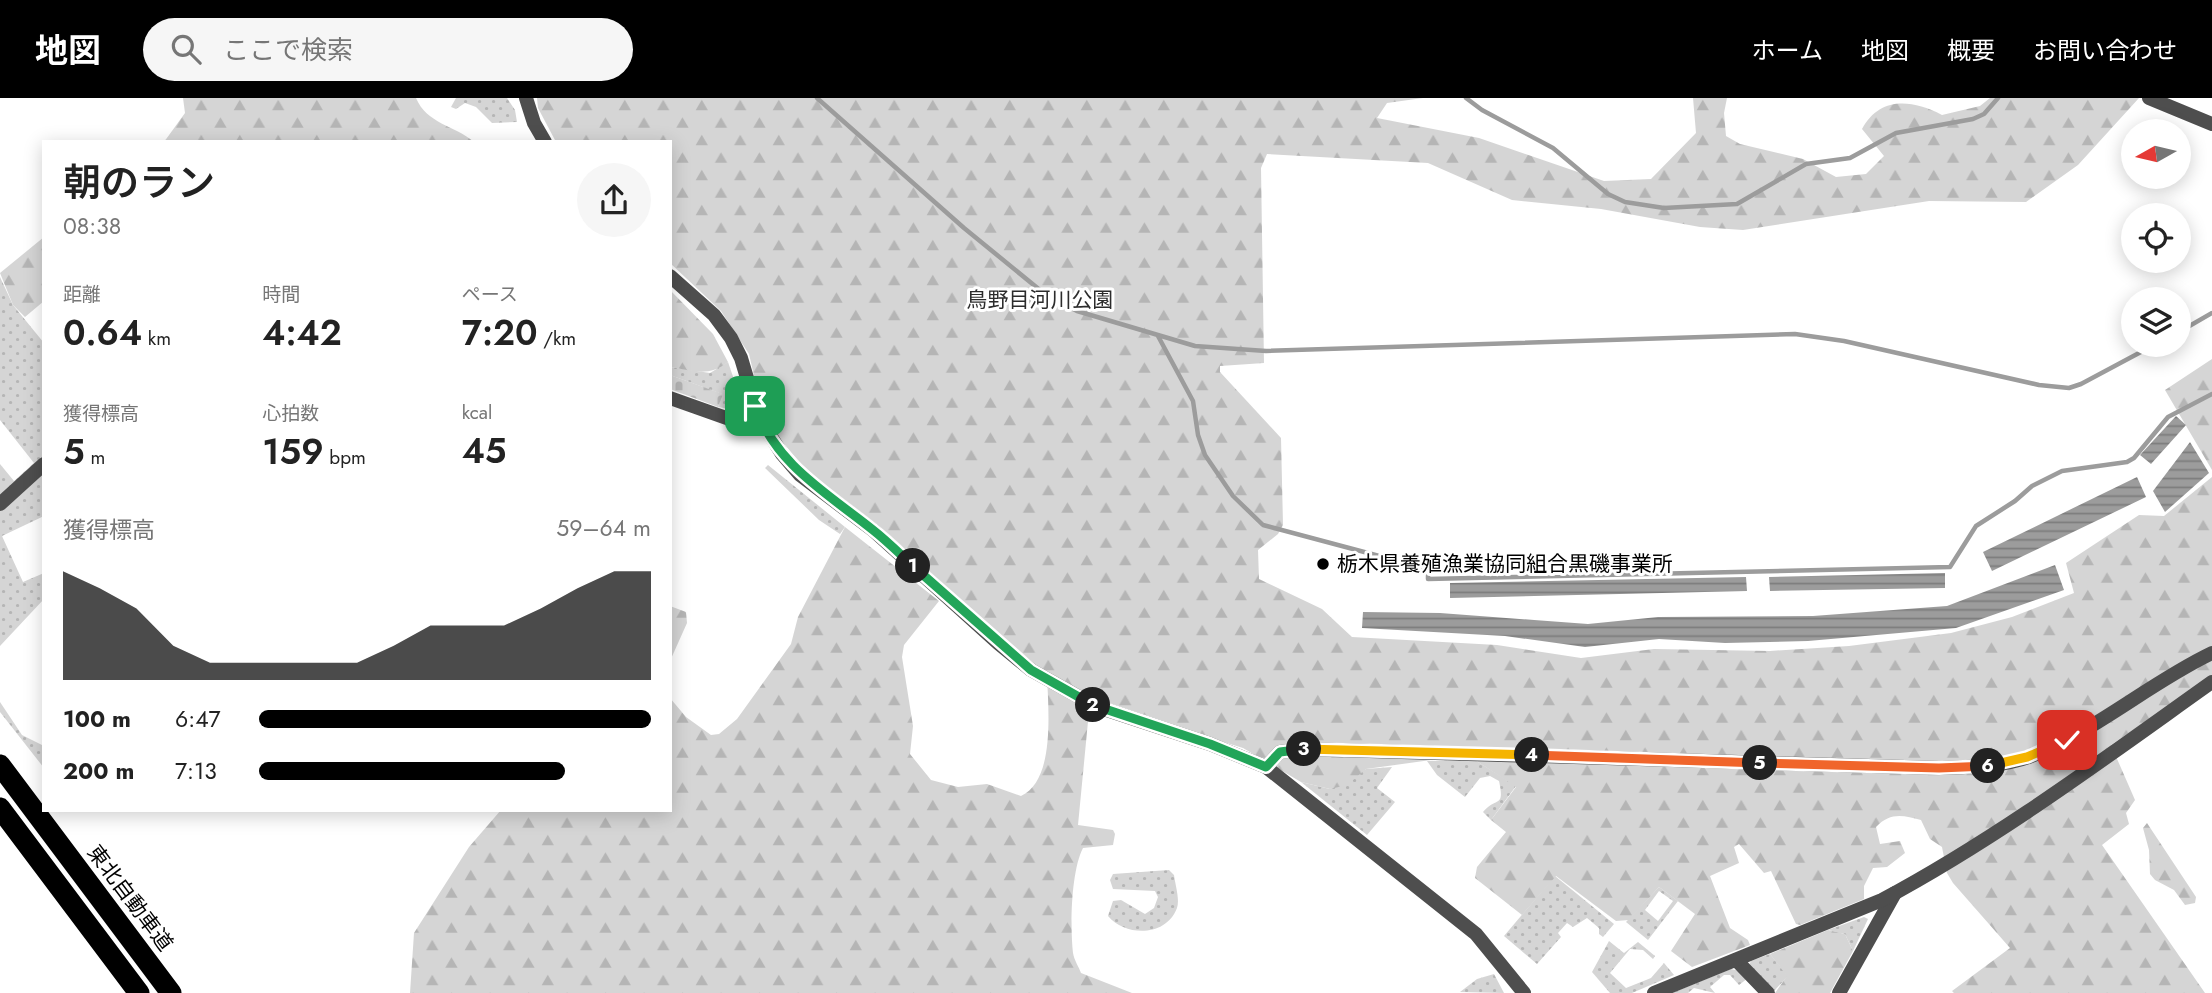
<!DOCTYPE html>
<html lang="ja">
<head>
<meta charset="utf-8">
<style>
  :root { --surface:#fff; --page:#f6f6f6; --text:#222; --muted:#767676; --accent:#000 }
  body { margin:0; font-family:Jost,"Noto Sans JP",sans-serif; background:var(--page); color:var(--text); height:100vh; display:flex; flex-direction:column; font-size:26px; white-space:nowrap }
  * { box-sizing:border-box; margin:0 }
  p { font-size:23px; color:var(--muted) }
  .icon { flex:none; width:38px; height:38px; fill:none; stroke:currentColor; stroke-width:2; stroke-linecap:round; stroke-linejoin:round }
  .map { position:relative; flex:1; overflow:hidden }
  .details { position:absolute; left:42px; top:42px; width:630px; height:672px; display:flex; flex-direction:column; background:var(--surface); border-radius:0px; box-shadow:0 4px 18px #0003 }
  .details>* { flex:none }
  .needle { width:46px; rotate:262deg }
  .controls { position:absolute; left:2121px; top:21px; display:grid; gap:14px }
  .controls a { display:grid; place-items:center; width:70px; height:70px; border-radius:50%; background:var(--surface); box-shadow:0 4px 18px #0003; font-size:35px }
  .pin { position:absolute; display:grid; place-items:center; width:60px; height:60px; color:#fff; margin:-30px; border-radius:14px; box-shadow:0 4px 10px #0006 }
  .km { position:absolute; width:35px; height:35px; margin:-18px; border-radius:50%; background:#222; color:#fff; font-size:19px; line-height:35px; text-align:center }
  .round { display:grid; place-items:center; flex:none; width:74px; height:74px; border-radius:37px; background:var(--page) }
  .overview { display:flex; align-items:center; justify-content:space-between; height:119px; padding:0 21px }
  h1 { font-size:38px; font-weight:600; line-height:52px }
  .stats { display:grid; grid-template-columns:repeat(3,1fr); gap:10px; height:119px; padding:7px 21px }
  .stats div { display:grid; align-content:center }
  .stats b { font-size:35px; font-weight:600 }
  .stats small { font-size:19px; font-weight:400 }
  .stats p { font-size:19px }
  .chart { height:196px; padding:14px 21px }
  .chart p { display:flex; justify-content:space-between }
  .chart svg { width:100%; height:126px; margin-top:7px; fill:var(--accent); opacity:.7 }
  ul { padding:0 21px; list-style:none; font-size:23px }
  li { display:grid; grid-template-columns:112px 84px 1fr; align-items:center; height:52px }
  li i { height:18px; border-radius:9px; background:var(--accent) }
  header { display:flex; align-items:center; gap:42px; box-sizing:border-box; height:98px; padding:0 35px; background:var(--accent); color:#fff }
  header strong { font-size:33px }
  nav { display:flex; gap:38px; margin-inline-start:auto; font-size:24px }
  .search { width:490px; height:63px; background:var(--page); display:flex; align-items:center; gap:18px; box-sizing:border-box; padding:0 24px; border-radius:38px; color:var(--muted); font-size:26px }
  .map>svg:first-child { display:block }
</style>
</head>
<body>
<header>
<strong>地図</strong>
<div class="search"><svg class="icon" aria-label="search" viewBox="0 0 24 24"><circle cx="10" cy="10" r="6"/><path d="M15 15l6 6"/></svg>ここで検索</div>
<nav><a>ホーム</a><a>地図</a><a>概要</a><a>お問い合わせ</a></nav>
</header>
<div class="map">
<svg width="2212" height="895" viewBox="0 0 2212 895">
  <defs>
    <pattern id="grass-dots" width="8" height="8" patternUnits="userSpaceOnUse" patternTransform="scale(1.75)"><rect width="8" height="8" fill="#d5d5d5"/><path d="M2 2h.1M6 6h.1" fill="none" stroke="#b5b5b5" stroke-width="1.8" stroke-linecap="round"/></pattern>
    <pattern id="forest-firs" width="22" height="20" patternUnits="userSpaceOnUse" patternTransform="scale(1.75)"><rect width="22" height="20" fill="#d5d5d5"/><path d="M5 1l3.5 6h-7zM16 11l3.5 6h-7z" fill="#b5b5b5"/></pattern>
    <pattern id="cemetery-stones" width="16" height="16" patternUnits="userSpaceOnUse" patternTransform="scale(1.75)"><rect width="16" height="16" fill="#d5d5d5"/><path d="M2 7V4a2 2 0 0 1 4 0v3zM10 15v-3a2 2 0 0 1 4 0v3z" fill="#b5b5b5"/></pattern>
    <pattern id="water-rules" width="6" height="5" patternUnits="userSpaceOnUse" patternTransform="scale(1.75)"><rect width="6" height="5" fill="#9c9c9c"/><path d="M0 2.5h6" fill="none" stroke="#7d7d7d"/></pattern>
  </defs>
  <rect width="100%" height="100%" fill="#fff"/>
  <path fill="url(#grass-dots)" fill-rule="evenodd" d="M 456,0 L 507,0 L 515,12 L 517,24 L 492,25 L 476,9 L 465,5 L 456,11 L 451,9 Z
    M 0,179 L 13,207 L 44,245 L 44,360 L 0,398 L 0,366 L 14,383 L 34,365 L 0,322 Z
    M 728,264 L 741,302 L 736,312 L 718,309 L 722,296 L 670,277 L 670,269 L 710,275 Z
    M 768,367 L 845,429 L 840,436 L 819,422 L 765,370 Z
    M 44,373 L 44,418 L 2,438 L 23,484 L 44,475 L 44,501 L 0,548 L 0,412 Z
    M 0,604 L 22,637 L 44,648 L 44,670 L 0,614 Z
    M 1475,662 L 1516,688 L 1491,722 L 1483,714 C 1496,698 1505,711 1499,683 L 1490,678 L 1480,680 L 1465,699 L 1437,677 L 1427,663 Z
    M 1392,669 L 1377,690 L 1395,704 L 1367,737 L 1301,684 L 1330,691 L 1366,671 Z
    M 1169,772 L 1174,777 C 1175,786 1180,801 1177,810 C 1166,839 1126,839 1108,818 L 1113,803 L 1121,802 L 1145,816 L 1154,810 L 1158,799 L 1155,793 L 1113,791 L 1110,782 L 1113,776 Z
    M 1555,778 L 1614,826 L 1603,839 L 1599,836 L 1599,830 L 1587,820 L 1573,829 L 1567,825 L 1558,835 L 1561,839 L 1537,866 L 1504,838 Z
    M 1659,789 L 1678,803 L 1648,842 L 1626,824 ZM 1659,793 L 1673,803 L 1658,823 L 1645,812 Z
    M 1864,819 L 1868,821 L 1853,853 L 1845,836 L 1828,832 Z
    M 1609,843 L 1624,855 L 1638,844 L 1655,858 L 1653,861 L 1643,852 L 1630,851 L 1610,875 L 1626,890 L 1651,880 L 1664,865 L 1674,877 L 1632,895 L 1610,895 L 1592,874 Z
    M 1770,856 L 1788,878 L 1774,893 L 1749,867 L 1751,863 Z
    M 1731,871 L 1740,873 L 1748,880 L 1739,887 L 1730,877 L 1724,877 L 1710,889 L 1715,895 L 1694,890 L 1688,895 L 1672,895 Z
    M 1494,876 L 1504,895 L 1460,894 L 1477,881 Z"/>
  <path fill="url(#forest-firs)" d="M 183,0 L 416,0 C 427,26 454,27 474,44 L 164,44 L 185,15 Z
    M 537,0 L 1423,0 L 1387,5 L 1377,20 L 1479,40 L 1604,83 L 1651,81 L 1696,35 L 1693,0 L 1727,0 L 1724,15 L 1726,38 L 1740,46 L 1803,61 L 1836,79 L 1866,76 L 1884,58 L 1862,31 C 1879,0 1909,0 1942,17 L 1980,8 L 1990,0 L 2139,0 L 2078,67 L 2026,104 L 1929,103 L 1743,132 L 1700,129 L 1601,111 L 1512,102 L 1428,65 L 1267,56 L 1261,70 L 1264,265 L 1220,268 L 1220,274 L 1281,340 L 1283,427 L 1278,436 L 1258,452 L 1259,481 L 1322,511 L 1352,539 L 1497,547 L 1581,560 L 1654,551 L 1770,553 L 1849,548 L 1951,535 L 2012,519 L 2074,495 L 2066,465 L 2139,417 L 2164,418 L 2212,379 L 2212,578 L 2111,647 L 2135,702 L 2126,715 L 2129,726 L 2102,747 L 2205,895 L 1954,895 L 1952,893 L 2010,850 L 1953,785 L 1947,775 L 1942,749 L 1930,741 L 1921,722 C 1903,717 1890,714 1876,729 L 1880,746 L 1900,743 L 1905,755 L 1887,769 L 1873,770 L 1864,788 L 1864,801 L 1800,827 L 1796,826 L 1771,773 L 1764,775 L 1739,746 L 1734,749 L 1739,765 L 1710,778 L 1730,830 L 1748,842 L 1750,847 L 1692,869 L 1671,853 L 1695,816 L 1659,789 L 1629,822 L 1616,823 L 1556,778 L 1522,817 L 1475,780 L 1477,769 L 1506,734 L 1491,722 L 1516,689 L 1475,662 L 1431,662 L 1366,671 L 1347,687 L 1330,691 L 1301,684 L 1243,650 L 1090,603 L 1078,727 L 1113,732 L 1115,736 L 1113,747 L 1083,750 C 1071,773 1070,829 1073,855 C 1074,862 1079,869 1081,875 L 1132,895 L 410,895 L 414,835 L 469,749 L 501,712 L 670,712 L 670,600 L 686,619 L 711,637 L 719,636 L 737,621 L 791,546 L 798,519 L 845,429 L 939,503 L 904,547 L 902,559 L 913,628 L 910,656 L 931,682 L 958,689 L 987,686 L 1021,698 C 1056,682 1048,610 1047,576 L 1032,568 L 892,442 L 808,374 L 773,333 L 759,299 L 749,256 L 721,213 L 670,165 L 670,44 L 556,44 L 538,10 Z
    M 44,139 L 44,203 L 25,219 L 13,207 L 0,175 Z
    M 670,192 L 713,236 L 728,264 C 710,279 693,273 670,269 Z
    M 2212,261 L 2212,372 L 2165,292 Z
    M 670,508 L 686,514 L 687,525 L 670,563 Z
    M 2147,725 L 2196,799 L 2195,805 L 2185,807 L 2174,792 L 2155,782 L 2150,776 L 2149,752 L 2143,730 Z
    M 1828,832 L 1845,836 L 1853,853 L 1830,895 L 1775,895 L 1787,878 L 1770,856 Z"/>
  <path fill="url(#cemetery-stones)" d="M 670,277 L 723,296 L 718,309 L 670,291 Z"/>
  <path fill="url(#water-rules)" d="M 2176,318 L 2186,327 L 2151,366 L 2140,357 Z
    M 2190,344 L 2209,375 L 2165,414 L 2153,393 Z
    M 2137,379 L 2146,399 L 1992,473 L 1983,454 Z
    M 2055,467 L 2064,492 L 1956,530 L 1808,543 L 1725,545 L 1659,541 L 1585,549 L 1505,538 L 1362,530 L 1363,514 L 1440,515 L 1588,526 L 1658,519 L 1813,518 L 1947,508 Z
    M 1945,475 L 1945,490 L 1770,493 L 1769,479 Z
    M 1746,479 L 1747,493 L 1450,500 L 1450,485 Z"/>
  <g fill="none" stroke-linecap="round" stroke-linejoin="round">
    <path stroke="#9c9c9c" stroke-width="4.5" d="M 817,0 L 964,130 L 1046,197 L 1077,213 L 1195,248 L 1266,253 L 1795,236 L 1844,243 L 2039,287 L 2069,290 L 2081,286 L 2154,247
      M 1466,0 L 1482,12 L 1553,50 L 1608,96 L 1625,104 L 1664,110 L 1737,106 L 1806,66 L 1850,60 L 1896,35 L 1973,21 L 1984,16 L 1998,0
      M 2179,234 L 2212,215
      M 1158,238 L 1193,303 L 1198,337 L 1205,357 L 1233,398 L 1263,427 L 1428,471 L 1428,481 L 1950,469 L 1976,428 L 2015,403 L 2032,388 L 2062,373 L 2127,364 L 2134,360 L 2168,319 L 2212,296"/>
    <path stroke="#4e4e4e" stroke-width="14" d="M 2149,0 L 2212,26
      M 670,300 L 732,322 L 759,320
      M 0,406 L 44,366
      M 1266,669 L 1280,654 L 1303,651 L 1939,670 C 1969,669 2001,669 2029,659 C 2095,634 2149,585 2212,555
      M 1736,862 L 1768,895
      M 1839,895 L 1895,795"/>
    <path stroke="#4e4e4e" stroke-width="14" d="M 526,0 L 534,25 L 545,44
      M 670,178 L 714,217 L 731,240 L 741,260 L 759,320 L 782,356 L 800,377 L 874,433 L 998,545 L 1031,572 L 1095,608 L 1210,646 L 1266,669 L 1476,836 L 1524,895
      M 1654,895 L 1882,802 C 1998,740 2105,660 2212,584"/>
    <path stroke="#000" stroke-width="21" d="M 0,667 L 171,895
      M 0,710 L 139,895"/>
  </g>
  <g fill="none" stroke-linecap="round" stroke-linejoin="round">
    <g stroke="#fff" stroke-width="14">
      <path id="split-1" d="M 755,308 C 776,367 827,395 873,432 C 887,443 900,456 913,468"/>
    </g>
    <g stroke="#fff" stroke-width="14">
      <path id="split-2" d="M 913,468 L 1031,572 L 1093,607"/>
    </g>
    <g stroke="#fff" stroke-width="14">
      <path id="split-3" d="M 1093,607 L 1210,646 L 1266,669 L 1280,654 L 1304,651"/>
    </g>
    <g stroke="#fff" stroke-width="14">
      <path id="split-4" d="M 1304,651 L 1532,657"/>
    </g>
    <g stroke="#fff" stroke-width="14">
      <path id="split-5" d="M 1532,657 L 1760,665"/>
    </g>
    <g stroke="#fff" stroke-width="14">
      <path id="split-6" d="M 1760,665 L 1939,670 L 1988,668"/>
    </g>
    <g stroke="#fff" stroke-width="14">
      <path id="split-7" d="M 1988,668 L 2027,659 L 2067,642"/>
    </g>
    <use href="#split-1" stroke="#22a559" stroke-width="9"/>
    <use href="#split-2" stroke="#22a559" stroke-width="9"/>
    <use href="#split-3" stroke="#22a559" stroke-width="9"/>
    <use href="#split-4" stroke="#f5b400" stroke-width="9"/>
    <use href="#split-5" stroke="#f0652b" stroke-width="9"/>
    <use href="#split-6" stroke="#f0652b" stroke-width="9"/>
    <use href="#split-7" stroke="#f5b400" stroke-width="9"/>
  </g>
  <circle fill="#000" stroke="#fff" stroke-width="2.5" cx="1323" cy="466" r="7"/>
  <g text-anchor="middle" stroke-width="6" stroke-linejoin="round" paint-order="stroke">
    <g font-size="21" fill="#2c2c2c" stroke="#fff">
      <text x="1040" y="209">鳥野目河川公園</text>
    </g>
    <g font-size="21" fill="#000" stroke="#fff" text-anchor="start">
      <text x="1337" y="473">栃木県養殖漁業協同組合黒磯事業所</text>
    </g>
    <g font-size="21" fill="#000" stroke="#fff">
      <text transform="translate(130 800) rotate(53)" y="7">東北自動車道</text>
    </g>
  </g>
</svg>
<div class="controls">
<a><svg class="needle" viewBox="-14 -14 28 28"><path d="M0-13l5 13h-10z" fill="#e53935"/><path d="M0 13l5-13h-10z" fill="#767676"/></svg></a>
<a><svg class="icon" aria-label="locate" viewBox="0 0 24 24"><circle cx="12" cy="12" r="6"/><path d="M12 2v4M12 18v4M2 12h4M18 12h4"/></svg></a>
<a><svg class="icon" aria-label="layers" viewBox="0 0 24 24"><path d="M12 4l9 5-9 5-9-5zM3 14l9 5 9-5"/></svg></a>
</div>
<div class="pin" style="left:755px;top:308px;background:#1e9e55"><svg class="icon" aria-label="arrive" viewBox="0 0 24 24"><path d="M6 21V4h12l-3 4 3 4H6"/></svg></div>
<div class="pin" style="left:2067px;top:642px;background:#d93025"><svg class="icon" aria-label="check" viewBox="0 0 24 24"><path d="M5 12l5 5 9-10"/></svg></div>
<b class="km" style="left:913px;top:468px">1</b>
<b class="km" style="left:1093px;top:607px">2</b>
<b class="km" style="left:1304px;top:651px">3</b>
<b class="km" style="left:1532px;top:657px">4</b>
<b class="km" style="left:1760px;top:665px">5</b>
<b class="km" style="left:1988px;top:668px">6</b>
<section class="details">
<div class="overview"><div><h1>朝のラン</h1><p>08:38</p></div><a class="round"><svg class="icon" aria-label="share" viewBox="0 0 24 24"><path d="M12 15V3M7 8l5-5 5 5M5 13v7h14v-7"/></svg></a></div>
<div class="stats">
<div><p>距離</p><b>0.64<small> km</small></b></div>
<div><p>時間</p><b>4:42</b></div>
<div><p>ペース</p><b>7:20<small> /km</small></b></div>
</div>
<div class="stats">
<div><p>獲得標高</p><b>5<small> m</small></b></div>
<div><p>心拍数</p><b>159<small> bpm</small></b></div>
<div><p>kcal</p><b>45</b></div>
</div>
<div class="chart"><p><span>獲得標高</span>59–64 m</p>
<svg viewBox="0 0 160 44" preserveAspectRatio="none"><path d="M0 44V6L10 12L20 19L30 32L40 38L50 38L60 38L70 38L80 38L90 32L100 25L110 25L120 25L130 19L140 12L150 6L160 6V44z"/></svg>
</div>
<ul>
<li><b>100 m</b>6:47<i style="width:100%"></i></li>
<li><b>200 m</b>7:13<i style="width:78%"></i></li>
</ul>
</section>
</div>
</body>
</html>
